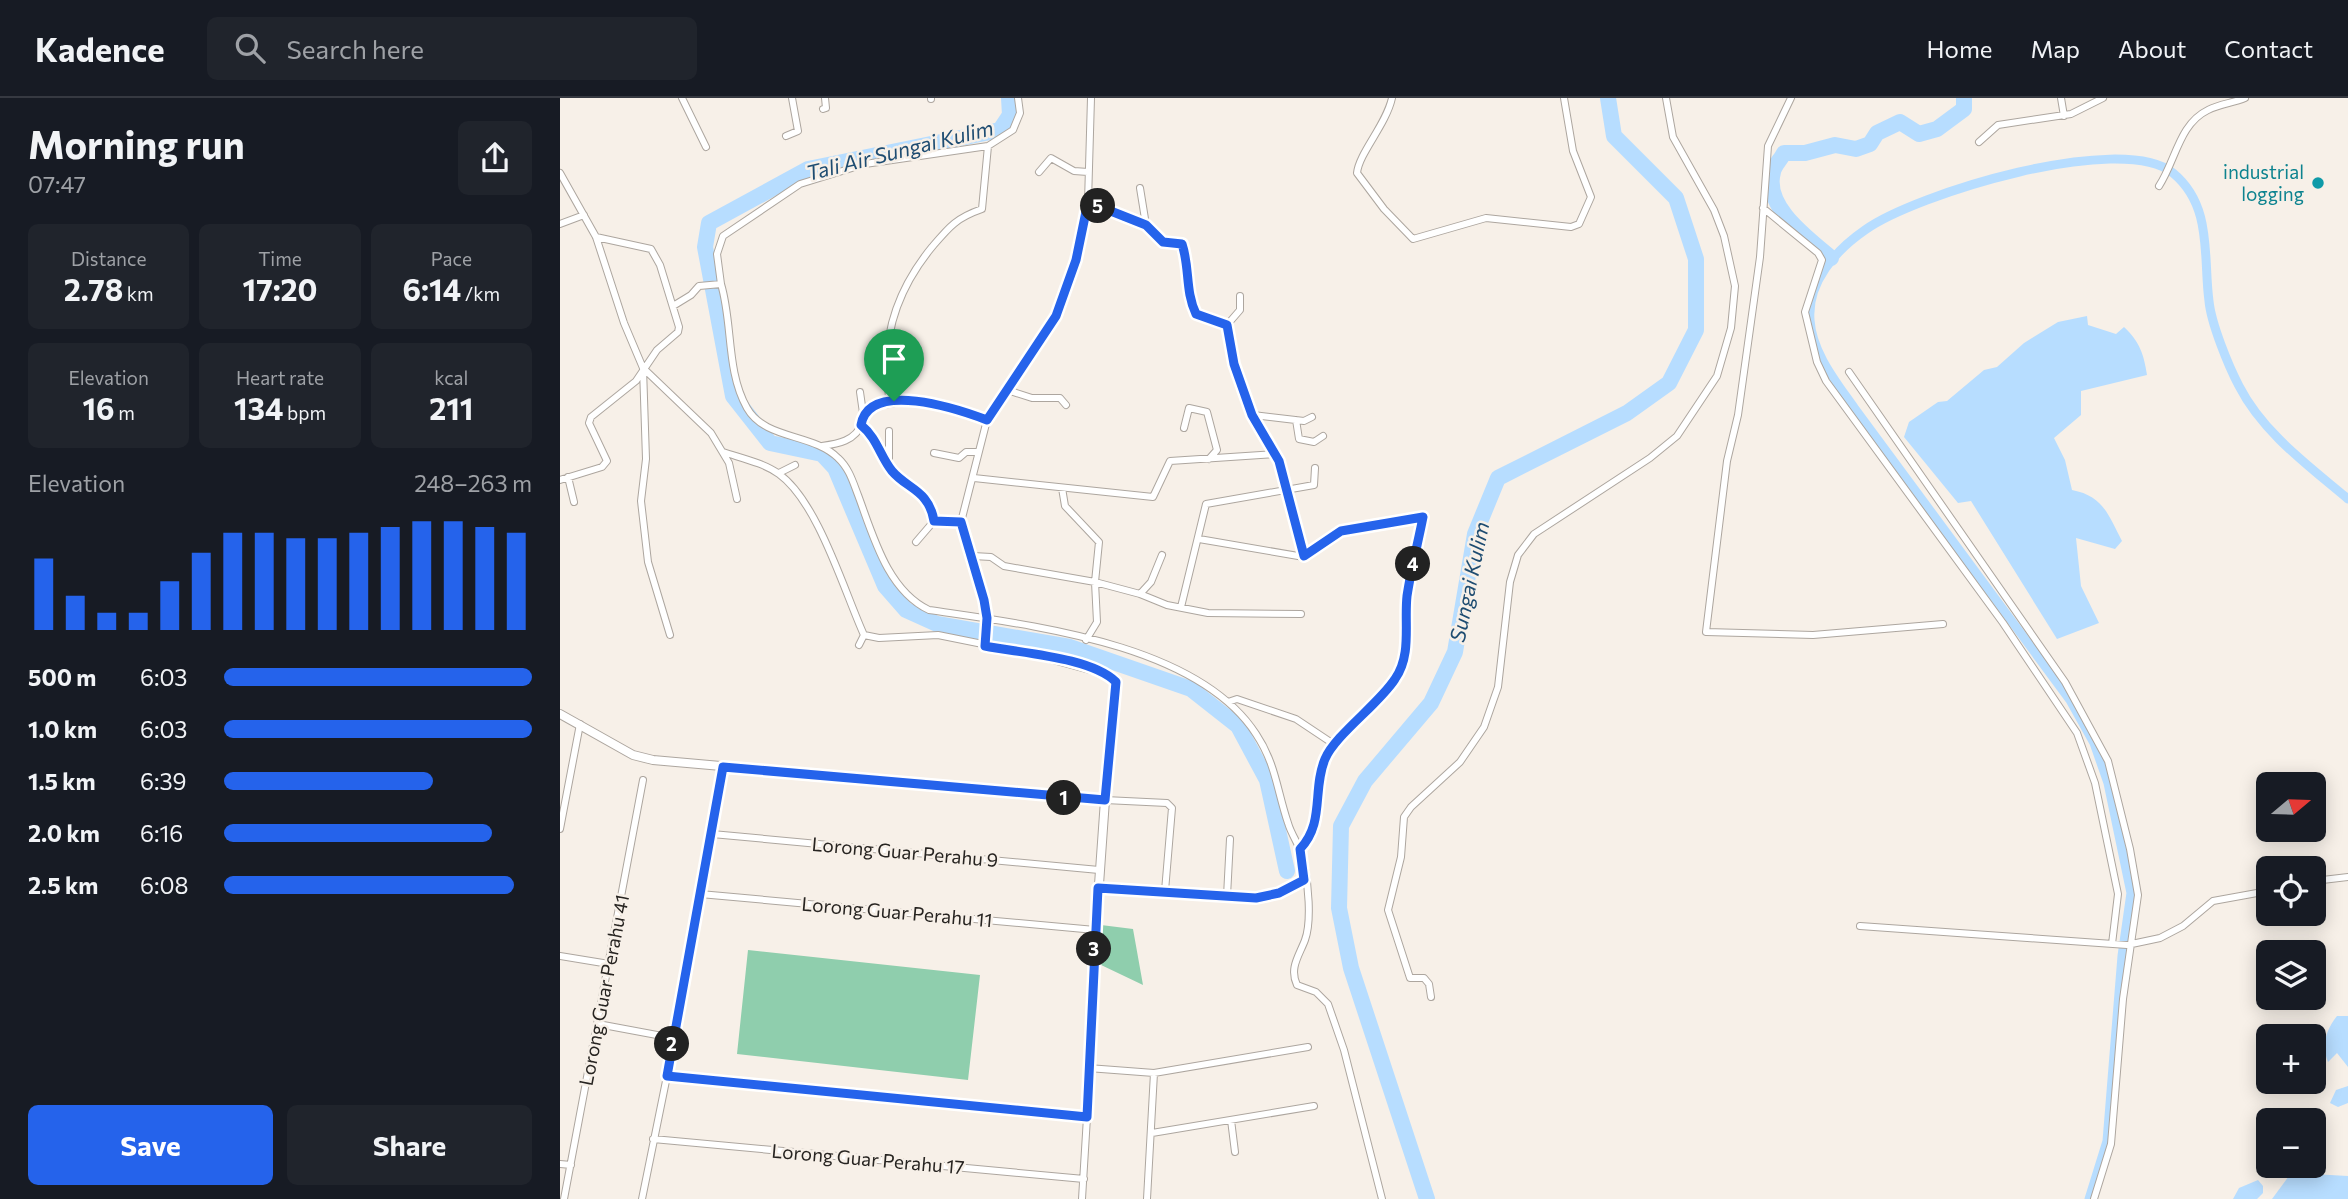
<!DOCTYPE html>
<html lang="en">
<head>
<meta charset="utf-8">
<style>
  :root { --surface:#171b24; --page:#20242c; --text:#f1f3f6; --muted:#9ea1a6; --line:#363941; --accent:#2563eb }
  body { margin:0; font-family:Commissioner,sans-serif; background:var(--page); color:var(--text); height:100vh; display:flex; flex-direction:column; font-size:26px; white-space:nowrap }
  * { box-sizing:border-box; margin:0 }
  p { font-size:23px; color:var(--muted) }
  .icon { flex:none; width:38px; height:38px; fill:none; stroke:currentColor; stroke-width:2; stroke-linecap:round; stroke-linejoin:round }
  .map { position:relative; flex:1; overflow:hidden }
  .drawer { display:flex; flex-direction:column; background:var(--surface); width:560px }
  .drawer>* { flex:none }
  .needle { width:46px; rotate:71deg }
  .tools { position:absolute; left:1696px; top:674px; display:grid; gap:14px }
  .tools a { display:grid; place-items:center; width:70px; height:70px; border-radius:10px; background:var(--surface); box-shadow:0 4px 18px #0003; font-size:35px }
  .pin { position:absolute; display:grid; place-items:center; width:60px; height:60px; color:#fff; margin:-72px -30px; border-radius:50% 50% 50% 0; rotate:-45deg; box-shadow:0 0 7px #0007 }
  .pin .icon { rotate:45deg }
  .km { position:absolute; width:35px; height:35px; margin:-18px; border-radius:50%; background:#222; color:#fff; font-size:19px; line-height:35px; text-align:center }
  .round { display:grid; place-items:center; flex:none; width:74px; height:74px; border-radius:10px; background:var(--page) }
  .headline { display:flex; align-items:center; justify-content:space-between; height:119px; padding:0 28px }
  h1 { font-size:38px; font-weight:700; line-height:52px }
  .figures { display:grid; grid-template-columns:repeat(3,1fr); gap:10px; height:119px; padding:7px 28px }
  .figures div { display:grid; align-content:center; border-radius:10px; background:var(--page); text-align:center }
  .figures b { font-size:30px; font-weight:700 }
  .figures small { font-size:19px; font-weight:400 }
  .figures p { font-size:19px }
  .chart { height:196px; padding:14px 28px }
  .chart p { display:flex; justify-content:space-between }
  .chart svg { width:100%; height:126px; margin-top:7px; stroke:var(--accent); stroke-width:6 }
  .primary-button { display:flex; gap:14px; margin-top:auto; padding:14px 28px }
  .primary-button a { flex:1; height:80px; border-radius:10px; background:var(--accent); color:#fff; font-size:28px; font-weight:700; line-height:80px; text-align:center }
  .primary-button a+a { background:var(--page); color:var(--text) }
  ul { padding:0 28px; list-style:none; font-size:23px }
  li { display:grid; grid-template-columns:112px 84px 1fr; align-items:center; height:52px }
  li i { height:18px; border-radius:9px; background:var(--accent) }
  header { display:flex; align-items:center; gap:42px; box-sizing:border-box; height:98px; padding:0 35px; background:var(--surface); border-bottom:2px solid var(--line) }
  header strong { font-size:33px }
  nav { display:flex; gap:38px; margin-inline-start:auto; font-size:24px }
  .search { width:490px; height:63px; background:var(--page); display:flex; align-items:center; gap:18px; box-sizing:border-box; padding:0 24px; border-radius:10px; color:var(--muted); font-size:26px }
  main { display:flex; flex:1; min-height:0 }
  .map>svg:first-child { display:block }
</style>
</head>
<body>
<header>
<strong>Kadence</strong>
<div class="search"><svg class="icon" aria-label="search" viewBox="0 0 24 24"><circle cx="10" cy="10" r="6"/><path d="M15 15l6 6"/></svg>Search here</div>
<nav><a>Home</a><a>Map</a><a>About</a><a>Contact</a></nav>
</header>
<main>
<section class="drawer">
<div class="headline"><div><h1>Morning run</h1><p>07:47</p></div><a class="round"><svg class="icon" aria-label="share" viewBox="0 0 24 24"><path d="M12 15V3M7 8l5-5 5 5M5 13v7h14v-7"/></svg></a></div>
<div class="figures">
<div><p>Distance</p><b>2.78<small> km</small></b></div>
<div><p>Time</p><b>17:20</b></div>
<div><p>Pace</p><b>6:14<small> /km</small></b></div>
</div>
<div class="figures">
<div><p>Elevation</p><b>16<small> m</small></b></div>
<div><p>Heart rate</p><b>134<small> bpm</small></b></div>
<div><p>kcal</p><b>211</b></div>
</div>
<div class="chart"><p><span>Elevation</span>248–263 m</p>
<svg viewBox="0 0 160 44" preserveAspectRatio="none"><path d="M5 44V19M15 44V32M25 44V38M35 44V38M45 44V27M55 44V17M65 44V10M75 44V10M85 44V12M95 44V12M105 44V10M115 44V8M125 44V6M135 44V6M145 44V8M155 44V10"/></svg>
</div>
<ul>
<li><b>500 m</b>6:03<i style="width:100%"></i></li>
<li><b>1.0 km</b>6:03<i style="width:100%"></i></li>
<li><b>1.5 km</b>6:39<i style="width:68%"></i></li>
<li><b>2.0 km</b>6:16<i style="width:87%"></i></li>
<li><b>2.5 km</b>6:08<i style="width:94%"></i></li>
</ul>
<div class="primary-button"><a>Save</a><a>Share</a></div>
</section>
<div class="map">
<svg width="1788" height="1101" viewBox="0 0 1788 1101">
  <rect width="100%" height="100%" fill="#f7f0e8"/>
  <path fill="#8fcead" d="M 541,827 L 573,831 L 583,887 L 539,866 Z
    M 188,852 L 420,877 L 408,982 L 177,956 Z"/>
  <path fill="#b7ddff" d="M 1527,218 L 1528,227 L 1556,236 L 1564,229 C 1580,244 1584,257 1587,277 L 1521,293 L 1521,317 L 1494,340 L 1505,362 L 1512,392 C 1543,398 1548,416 1562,443 L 1555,451 L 1516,440 L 1521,488 L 1539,525 L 1497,541 L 1411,403 L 1398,405 L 1344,339 L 1349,324 L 1378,304 L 1387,303 L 1424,272 L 1437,269 L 1464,245 L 1498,224 Z
    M 1777,918 L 1788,918 L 1788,969 L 1777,955 L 1768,964 C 1761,947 1766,932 1777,918 Z
    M 1788,988 L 1788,1005 L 1778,1009 L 1770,1005 L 1776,992 Z
    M 1743,1070 L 1752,1076 L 1788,1078 L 1788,1101 L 1712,1101 L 1734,1071 Z
    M 1698,1082 L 1703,1088 L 1703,1095 L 1697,1101 L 1673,1101 L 1679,1090 Z"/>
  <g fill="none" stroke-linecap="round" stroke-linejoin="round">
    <path stroke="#b7ddff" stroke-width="9" d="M 1529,1101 L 1547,1043 L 1562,858 L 1571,795 L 1548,685 L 1534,645 L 1510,602 L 1295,311 C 1277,285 1252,255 1250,222 C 1247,184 1276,152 1305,132 C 1355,96 1561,33 1613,75 C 1653,108 1643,159 1649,203 C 1651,225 1668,267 1679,288 C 1703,335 1749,368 1788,401"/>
    <path stroke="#b7ddff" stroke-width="16" d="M 449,0 L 450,17 L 440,32 L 248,71 L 149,125 L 145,149 L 173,298 L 210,345 L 262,356 L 275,370 L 325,488 L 346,512 L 377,526 L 510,549 L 631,591 L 678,628 L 707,682 L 727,773
      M 1271,160 C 1249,141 1203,109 1213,74 C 1214,68 1221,61 1224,55 L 1245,55 L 1275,47 L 1296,51 L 1310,46 L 1317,35 L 1340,24 L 1359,36 L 1377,31 L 1404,11 L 1404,0
      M 867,1101 L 791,870 L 779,810 L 781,728 L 805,683 L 871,605 L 895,554 L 915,436 L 938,380 L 1067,315 L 1109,285 L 1136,232 L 1136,161 L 1116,100 L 1054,38 L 1048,0"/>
    <g stroke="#ada69f" stroke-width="8">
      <path id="minor" d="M 122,0 L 146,49
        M 371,0 L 371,1
        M 832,0 C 826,27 799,55 797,75 L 824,111 L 853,141 L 926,120 L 1011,129 L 1019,126 L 1031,99 L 1013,53 L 1004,0
        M 1231,0 L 1208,48 L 1200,159 L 1178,317 L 1167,363 L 1146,534 L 1253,537 L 1383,526
        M 1501,0 L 1504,18
        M 263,11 L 266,10 L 265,0
        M 226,38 L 238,33 L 232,0
        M 1419,44 L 1438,27 L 1511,16 L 1543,0
        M 479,74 L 491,60 L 514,73 L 528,74
        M 0,75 L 36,139 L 64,225 L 83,270 L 86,361 L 81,403 L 88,464 L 110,537
        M 1599,88 C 1616,62 1619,26 1648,12 C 1659,6 1673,5 1685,0
        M 580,90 L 586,127 L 603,144 L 622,146 C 630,170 626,193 636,216 L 667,227
        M 528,104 L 586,127
        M 1203,110 L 1258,155 L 1262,162 L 1245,214 L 1257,264 L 1266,283 L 1443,525 L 1517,635 L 1535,685 L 1558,796 L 1552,846
        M 0,126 L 24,117
        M 161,186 L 157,156 L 163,138 L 240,86 L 305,66 L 428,48 L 453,32 L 460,15 L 458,0
        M 680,198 L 680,212 L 667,227 L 674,266 L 693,317 L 719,363 L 744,459
        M 113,208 L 131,197 L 139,188 L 161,186 C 173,226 166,273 187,310 C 205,342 253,335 278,360 C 289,370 293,384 298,397 C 313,437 327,492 369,512 C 469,527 637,545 696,636 C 716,666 717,693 728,725 C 732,739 742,750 744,764 C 748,785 752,823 745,842 C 739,858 729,870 737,887 L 756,894 L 768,906 L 784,952 L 822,1101
        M 83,270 L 151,335 L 169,365 L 177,401
        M 1289,274 L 1505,584 L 1548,663 L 1570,751 L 1578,797 L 1563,901 L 1551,1046 L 1534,1101
        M 447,292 L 472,300 L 500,300 L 506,307
        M 300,294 L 303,315
        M 334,303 L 329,298 C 320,242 336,193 372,149 C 389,129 396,120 422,111 L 428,48
        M 693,317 L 744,323 L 752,319
        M 736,322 L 739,341 L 754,344 L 763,338
        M 301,327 C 317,340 320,358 332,373 C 347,391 369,392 374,423
        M 624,330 L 629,310 L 647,314 L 657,352 L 649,361
        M 262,348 C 277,346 296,343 302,325 C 303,319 302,315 307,311 C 312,307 317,308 323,307 C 361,299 391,308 427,322
        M 163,354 C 181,360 204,365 219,376 C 258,404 284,493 304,537 L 319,540 L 378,537 L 467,555 L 548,577 L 556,585 L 545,702 L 607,705 L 612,710 L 605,793
        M 374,355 L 399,360 L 406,354 L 418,354
        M 329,362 L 329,333
        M 219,375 L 235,367
        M 8,379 L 14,404
        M 414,380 L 593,399 L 610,363 L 715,356
        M 0,382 L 42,369 L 47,363 L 29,325 L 31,319 L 76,283 L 97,252 L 118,234 L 119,229 L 100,167 L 91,151 L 36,139
        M 502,390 L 505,408 L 539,444 L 535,484 L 537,524 L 526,542
        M 639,441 L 744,459 L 781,433 L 863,419 C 858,445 850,471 847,498 C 844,525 852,557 835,581 C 819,606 774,637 765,661 C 753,692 765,725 740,751
        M 356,444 L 374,423 L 401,424
        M 413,458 L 431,459 L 444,468 L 535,484 L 580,496 L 607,507 L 648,515 L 741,516
        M 580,496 L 591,484 L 602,457
        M 621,509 L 646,406 L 754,387 L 755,370
        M 299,547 L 304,537
        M 424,548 L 427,520 L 424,502 L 401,424 L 427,322 L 496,218 L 516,162 L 528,104 L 531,0
        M 668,604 L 677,601 L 736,621 L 775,647
        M 0,731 L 20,626
        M 152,736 L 539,772
        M 1754,783 L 1788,779
        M 538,790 L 696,800 L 719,795 L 744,782
        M 140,796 L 535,832
        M 667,798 L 670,741
        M 1300,828 L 1567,847 L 1600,840 L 1623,828 L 1653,803 L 1708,793
        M 0,858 L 49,866
        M 871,899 L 869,886 L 864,880 L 850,880 L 828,812 L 841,759 L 844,719 L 851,709 L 900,664 L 924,629 L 938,589 L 950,484 L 958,457 L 974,436 L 1090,360 L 1117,338 L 1157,278 L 1171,230 L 1175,188 L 1164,138 L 1154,112 L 1113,39 L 1106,0
        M 38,926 L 113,940
        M 528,970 L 594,975 L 748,949
        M 671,1022 L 675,1054
        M 592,1035 L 754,1008
        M 93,1041 L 524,1081
        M 0,1066 L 11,1067
        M 4,1101 L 83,682
        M 82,1101 L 107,978
        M 522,1101 L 527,1019
        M 587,1101 L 594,975"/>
    </g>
    <g stroke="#ada69f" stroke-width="10">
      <path id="tertiary" d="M 0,616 L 73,657 L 93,662 L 545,702 L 533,871 L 527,1019 L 107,978 L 163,669"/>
    </g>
    <use href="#minor" stroke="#fff" stroke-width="6"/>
    <use href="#tertiary" stroke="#fff" stroke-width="8"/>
  </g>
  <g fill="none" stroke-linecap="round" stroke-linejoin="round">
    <g stroke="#fff" stroke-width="14">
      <path id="route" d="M 528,104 L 586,127 L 603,144 L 622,146 C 630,170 625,193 636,216 L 667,227 L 674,266 L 692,317 L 719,363 L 744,458 L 781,433 L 863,419 C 858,445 851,471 847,498 C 844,525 852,557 835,581 C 819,606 775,637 765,661 C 752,692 765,725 740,751 L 744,782 L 719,795 L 696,800 L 538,790 L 527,1019 L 107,978 L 163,669 L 545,702 L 556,584 C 531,559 459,555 425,548 L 427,520 L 424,502 L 401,424 L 374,423 C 369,392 347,391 332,373 C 320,358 317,340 301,327 C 309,281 398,311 427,322 L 496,218 L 516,162 Z"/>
    </g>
    <use href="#route" stroke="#2563eb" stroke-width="9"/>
  </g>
  <circle fill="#0f9aa8" stroke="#f7f0e8" stroke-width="2.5" cx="1758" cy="85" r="7"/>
  <g text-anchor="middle" stroke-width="5" stroke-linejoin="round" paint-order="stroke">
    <g font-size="19" fill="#0d838f" stroke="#f7f0e8" text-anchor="end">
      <text x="1744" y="81">industrial<tspan x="1744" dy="22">logging</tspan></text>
    </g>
    <g font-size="19" fill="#272421" stroke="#f7f0e8">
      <text transform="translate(345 754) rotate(5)" y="7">Lorong Guar Perahu 9</text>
      <text transform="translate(337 814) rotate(5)" y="7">Lorong Guar Perahu 11</text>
      <text transform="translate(44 892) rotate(-79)" y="7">Lorong Guar Perahu 41</text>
      <text transform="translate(308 1061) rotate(5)" y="7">Lorong Guar Perahu 17</text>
    </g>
    <g font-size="21" font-style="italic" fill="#1e4c71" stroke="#f7f0e8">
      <text transform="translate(340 53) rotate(-14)" y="7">Tali Air Sungai Kulim</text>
      <text transform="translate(910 484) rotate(-78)" y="7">Sungai Kulim</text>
    </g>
  </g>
</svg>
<div class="tools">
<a><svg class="needle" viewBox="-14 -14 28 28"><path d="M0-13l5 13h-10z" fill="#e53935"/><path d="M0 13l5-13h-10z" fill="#9ea1a6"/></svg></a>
<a><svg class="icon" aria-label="locate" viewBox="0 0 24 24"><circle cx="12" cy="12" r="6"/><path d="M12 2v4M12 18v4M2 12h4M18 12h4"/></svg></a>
<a><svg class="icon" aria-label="layers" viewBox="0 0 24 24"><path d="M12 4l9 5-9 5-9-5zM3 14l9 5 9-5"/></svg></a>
<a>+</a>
<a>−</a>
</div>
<div class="pin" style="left:334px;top:303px;background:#1e9e55"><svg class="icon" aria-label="arrive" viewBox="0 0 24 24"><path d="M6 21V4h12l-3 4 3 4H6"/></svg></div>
<b class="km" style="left:504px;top:700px">1</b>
<b class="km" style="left:112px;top:946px">2</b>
<b class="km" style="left:534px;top:851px">3</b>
<b class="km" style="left:853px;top:466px">4</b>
<b class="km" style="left:538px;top:108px">5</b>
</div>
</main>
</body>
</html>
